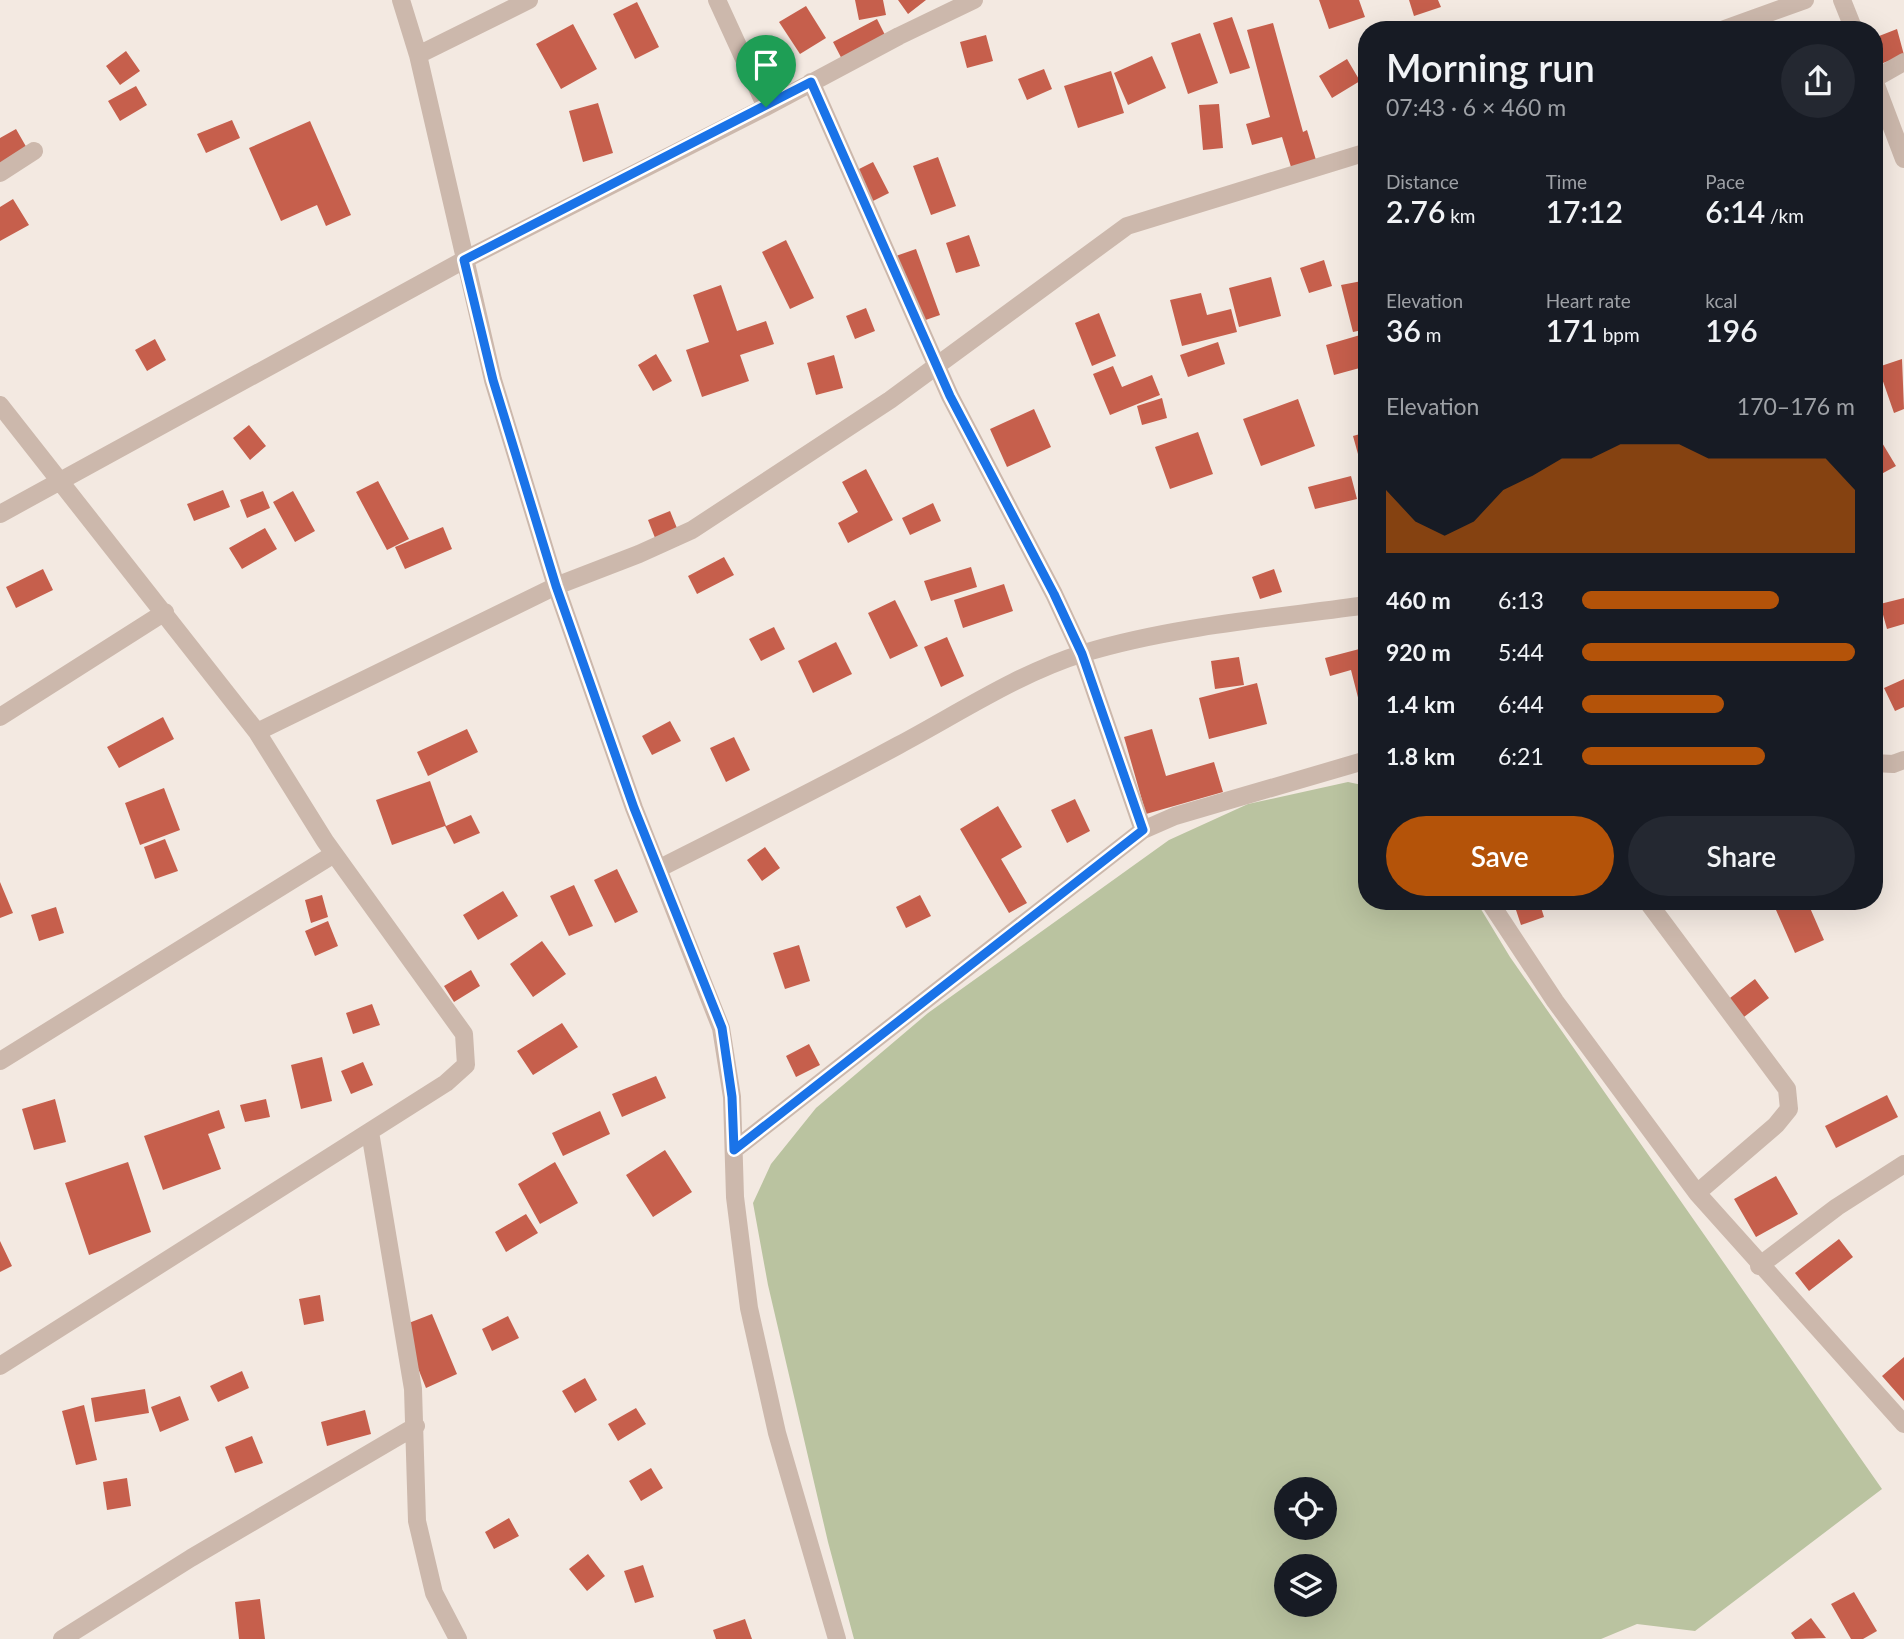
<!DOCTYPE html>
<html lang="en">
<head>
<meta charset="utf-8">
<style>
  :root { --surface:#171b24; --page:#242831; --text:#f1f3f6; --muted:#9ea1a6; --accent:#b45309 }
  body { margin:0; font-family:Lato,sans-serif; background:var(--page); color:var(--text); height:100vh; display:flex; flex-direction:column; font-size:26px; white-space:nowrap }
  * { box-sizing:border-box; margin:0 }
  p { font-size:23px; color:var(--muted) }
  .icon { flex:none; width:38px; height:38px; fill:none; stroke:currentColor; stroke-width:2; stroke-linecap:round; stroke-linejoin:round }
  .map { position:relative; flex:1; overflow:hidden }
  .panel { position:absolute; left:1358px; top:21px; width:525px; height:889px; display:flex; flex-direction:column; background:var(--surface); border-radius:28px; box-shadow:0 7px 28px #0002 }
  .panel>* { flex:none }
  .controls { position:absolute; left:1274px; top:1477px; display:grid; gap:14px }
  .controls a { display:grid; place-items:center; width:63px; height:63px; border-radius:50%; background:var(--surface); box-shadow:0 7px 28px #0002; font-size:35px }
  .pin { position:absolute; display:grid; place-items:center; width:60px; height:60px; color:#fff; margin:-72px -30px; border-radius:50% 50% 50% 0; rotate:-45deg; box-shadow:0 0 7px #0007 }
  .pin .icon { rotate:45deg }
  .round { display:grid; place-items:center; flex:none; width:74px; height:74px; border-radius:37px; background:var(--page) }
  .headline { display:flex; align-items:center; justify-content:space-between; height:119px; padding:0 28px }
  h1 { font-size:38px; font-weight:600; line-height:52px }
  .stats { display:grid; grid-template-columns:repeat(3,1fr); gap:10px; height:119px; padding:7px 28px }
  .stats div { display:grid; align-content:center }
  .stats b { font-size:30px; font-weight:600 }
  .stats small { font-size:19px; font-weight:400 }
  .stats p { font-size:19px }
  .chart { height:196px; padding:14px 28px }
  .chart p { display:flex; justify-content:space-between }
  .chart svg { width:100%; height:126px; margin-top:7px; fill:var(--accent); opacity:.7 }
  .cta { display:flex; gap:14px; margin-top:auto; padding:14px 28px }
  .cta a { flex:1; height:80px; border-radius:42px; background:var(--accent); color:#fff; font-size:28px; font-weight:600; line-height:80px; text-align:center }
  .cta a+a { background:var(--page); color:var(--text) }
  ul { padding:0 28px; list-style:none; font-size:23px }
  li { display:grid; grid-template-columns:112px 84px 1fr; align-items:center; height:52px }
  li i { height:18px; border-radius:9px; background:var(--accent) }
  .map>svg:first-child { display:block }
</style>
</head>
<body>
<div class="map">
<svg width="1904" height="1639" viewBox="0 0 1904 1639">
  <rect width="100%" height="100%" fill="#f3e9e1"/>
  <path fill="#bac3a0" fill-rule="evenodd" d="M 1348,782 L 1367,786 L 1367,901 L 1476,901 L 1510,957 L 1882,1489 L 1695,1631 L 1637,1624 L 1601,1639 L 854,1639 L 828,1542 L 768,1285 L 753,1203 L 771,1164 L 816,1108 L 928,1013 L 1169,840 L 1248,804 ZM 1286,1489 L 1325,1489 L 1325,1528 L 1286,1528 ZM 1286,1566 L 1325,1566 L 1325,1605 L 1286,1605 Z"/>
  <path fill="#c65f4c" d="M 855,0 L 883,0 L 886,15 L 859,20 Z
    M 898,0 L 926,0 L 908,14 Z
    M 1319,0 L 1359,0 L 1365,17 L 1329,29 Z
    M 1409,0 L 1438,0 L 1441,7 L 1414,16 Z
    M 637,2 L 659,47 L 635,59 L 613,14 Z
    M 806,6 L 826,38 L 800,54 L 779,22 Z
    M 1232,17 L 1250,68 L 1230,74 L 1213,23 Z
    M 877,19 L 889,43 L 845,65 L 833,42 Z
    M 1273,23 L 1303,132 L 1307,130 L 1319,170 L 1294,177 L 1282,137 L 1252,145 L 1246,124 L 1270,117 L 1247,30 Z
    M 573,24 L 597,69 L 561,89 L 536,44 Z
    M 1897,29 L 1904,55 L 1878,65 L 1874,38 Z
    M 1200,33 L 1218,83 L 1188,94 L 1171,43 Z
    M 986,35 L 993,61 L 967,68 L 960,42 Z
    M 126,51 L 140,71 L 120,85 L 106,66 Z
    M 1152,56 L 1166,88 L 1128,105 L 1114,73 Z
    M 1347,59 L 1360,81 L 1332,98 L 1319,76 Z
    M 1044,69 L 1052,89 L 1027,100 L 1018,79 Z
    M 1111,71 L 1124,113 L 1078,128 L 1064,86 Z
    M 778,73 L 792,96 L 768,110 L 755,88 Z
    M 136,86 L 147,105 L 120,121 L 108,101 Z
    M 598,103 L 613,153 L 583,162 L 569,111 Z
    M 1219,104 L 1223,148 L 1203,150 L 1199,105 Z
    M 232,120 L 240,138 L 206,153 L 197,134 Z
    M 310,121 L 351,215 L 326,226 L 317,205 L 281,221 L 249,148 Z
    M 16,129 L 32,157 L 0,176 L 0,138 Z
    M 938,157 L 956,206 L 931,215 L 913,166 Z
    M 873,162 L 889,193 L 867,204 L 851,173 Z
    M 13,199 L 29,225 L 0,241 L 0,207 Z
    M 969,235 L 980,266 L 956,273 L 946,243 Z
    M 786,240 L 814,298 L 790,309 L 762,252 Z
    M 916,249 L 940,315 L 914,324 L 890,258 Z
    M 1324,260 L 1332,286 L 1309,293 L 1300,268 Z
    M 1271,277 L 1281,316 L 1239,327 L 1229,288 Z
    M 1367,280 L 1367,329 L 1353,332 L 1341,285 Z
    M 721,285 L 737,331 L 766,321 L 774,344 L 740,355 L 749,381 L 702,397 L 686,350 L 709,342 L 693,295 Z
    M 1201,293 L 1207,315 L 1231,309 L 1237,332 L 1182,346 L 1170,300 Z
    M 866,308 L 875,331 L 855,339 L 846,316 Z
    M 1099,313 L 1116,356 L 1092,366 L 1075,323 Z
    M 1367,333 L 1367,366 L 1334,375 L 1326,345 Z
    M 155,339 L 166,360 L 147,371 L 135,350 Z
    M 1218,342 L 1225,364 L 1188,377 L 1180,355 Z
    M 656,354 L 672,381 L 653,391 L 638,365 Z
    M 834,355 L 843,388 L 816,395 L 807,363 Z
    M 1902,359 L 1904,409 L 1894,413 L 1878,367 Z
    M 1113,366 L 1122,387 L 1152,375 L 1160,395 L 1110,415 L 1093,374 Z
    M 1162,398 L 1167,418 L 1142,425 L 1137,406 Z
    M 1298,399 L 1315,446 L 1261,466 L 1243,419 Z
    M 1034,409 L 1051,447 L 1007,467 L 990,429 Z
    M 249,425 L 266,446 L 250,460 L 233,438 Z
    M 1198,432 L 1213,474 L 1170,489 L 1155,447 Z
    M 1367,432 L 1367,483 L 1366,483 L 1353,436 Z
    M 1881,441 L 1896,466 L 1874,478 L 1874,445 Z
    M 866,469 L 893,520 L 848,543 L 838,523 L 858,512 L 842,482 Z
    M 1351,476 L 1357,499 L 1315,509 L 1308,487 Z
    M 378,481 L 409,539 L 387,550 L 356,492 Z
    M 223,490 L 230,507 L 194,521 L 187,504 Z
    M 263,491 L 270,508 L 247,518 L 240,500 Z
    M 293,491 L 315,531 L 295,542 L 273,502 Z
    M 933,503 L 941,521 L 910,535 L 902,518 Z
    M 670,511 L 681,538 L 659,548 L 648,520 Z
    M 443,527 L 452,549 L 405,569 L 395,547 Z
    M 265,528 L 277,549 L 242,569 L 229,548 Z
    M 724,557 L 734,575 L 697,594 L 688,576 Z
    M 971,567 L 977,587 L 931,601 L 924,581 Z
    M 43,569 L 53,590 L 16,608 L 6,587 Z
    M 1274,569 L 1282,592 L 1260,599 L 1252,577 Z
    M 1004,584 L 1013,611 L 963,628 L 954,600 Z
    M 1904,598 L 1904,624 L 1887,629 L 1880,604 Z
    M 895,600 L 918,646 L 890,659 L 868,613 Z
    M 774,627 L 785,649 L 761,661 L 749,639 Z
    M 947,637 L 964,676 L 941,687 L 924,647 Z
    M 836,642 L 852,674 L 813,693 L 798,661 Z
    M 1367,647 L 1367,729 L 1366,729 L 1351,670 L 1330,676 L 1325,658 Z
    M 1239,657 L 1244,685 L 1215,689 L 1211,661 Z
    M 1904,679 L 1904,707 L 1895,711 L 1884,688 Z
    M 1257,683 L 1267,724 L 1209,739 L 1199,698 Z
    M 163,717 L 174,739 L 119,768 L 107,747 Z
    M 670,721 L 681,741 L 652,755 L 642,736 Z
    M 467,729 L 478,752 L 428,776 L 417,752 Z
    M 1152,729 L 1166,776 L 1214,762 L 1223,792 L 1146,814 L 1124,737 Z
    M 734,737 L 750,770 L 726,782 L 710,748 Z
    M 430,781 L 446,826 L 471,815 L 480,833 L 454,844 L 445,826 L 392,845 L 376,800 Z
    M 164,788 L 180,830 L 140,845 L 125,803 Z
    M 1075,799 L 1090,831 L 1067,843 L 1051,810 Z
    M 998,806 L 1022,847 L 1001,859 L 1027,903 L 1009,913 L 960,829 Z
    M 165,839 L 178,871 L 155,879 L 144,847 Z
    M 765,847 L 780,868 L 762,881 L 747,860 Z
    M 617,869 L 638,912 L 615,923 L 594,880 Z
    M 0,882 L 13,913 L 0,918 Z
    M 574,885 L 593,926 L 569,936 L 550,896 Z
    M 503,891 L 518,916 L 478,940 L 463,915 Z
    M 322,895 L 328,917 L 311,923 L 305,900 Z
    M 920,895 L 931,916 L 906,928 L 896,907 Z
    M 1513,901 L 1539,901 L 1544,917 L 1521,925 Z
    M 1772,901 L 1807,901 L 1824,940 L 1795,953 Z
    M 56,907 L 64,933 L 39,941 L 31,915 Z
    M 328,921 L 338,946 L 315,956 L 305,931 Z
    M 542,941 L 566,974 L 533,997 L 510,964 Z
    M 799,945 L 810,981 L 785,989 L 773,953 Z
    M 471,970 L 480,986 L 454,1002 L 444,986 Z
    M 1755,979 L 1769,998 L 1740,1020 L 1726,1001 Z
    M 372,1004 L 380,1025 L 353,1034 L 346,1013 Z
    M 562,1023 L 578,1047 L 533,1075 L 517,1051 Z
    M 809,1044 L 820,1065 L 796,1077 L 786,1056 Z
    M 322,1057 L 332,1101 L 301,1109 L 291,1065 Z
    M 363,1062 L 373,1085 L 351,1094 L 341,1071 Z
    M 656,1076 L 666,1098 L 622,1117 L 612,1094 Z
    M 1887,1095 L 1898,1117 L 1836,1148 L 1825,1126 Z
    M 55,1099 L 66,1142 L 34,1150 L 22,1109 Z
    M 266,1099 L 270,1117 L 245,1122 L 240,1105 Z
    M 219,1110 L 225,1128 L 208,1134 L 221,1169 L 163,1190 L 144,1136 Z
    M 600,1111 L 610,1134 L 563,1156 L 552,1133 Z
    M 665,1150 L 692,1192 L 653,1217 L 626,1175 Z
    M 128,1162 L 151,1232 L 89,1255 L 65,1183 Z
    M 555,1162 L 578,1203 L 540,1224 L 518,1184 Z
    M 1776,1176 L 1798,1214 L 1756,1237 L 1734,1199 Z
    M 526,1214 L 538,1233 L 506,1252 L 495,1232 Z
    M 1839,1239 L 1853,1257 L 1809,1291 L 1795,1273 Z
    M 0,1241 L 12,1266 L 0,1272 Z
    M 320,1295 L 324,1321 L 304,1325 L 299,1299 Z
    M 432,1314 L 457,1374 L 426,1388 L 401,1326 Z
    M 508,1316 L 519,1338 L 492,1351 L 482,1329 Z
    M 1904,1357 L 1904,1401 L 1882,1376 Z
    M 242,1371 L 249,1388 L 218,1402 L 210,1386 Z
    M 585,1378 L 597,1400 L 575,1413 L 562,1391 Z
    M 145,1389 L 149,1413 L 95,1422 L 91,1398 Z
    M 180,1396 L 189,1420 L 160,1432 L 151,1407 Z
    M 84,1405 L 97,1460 L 76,1465 L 62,1411 Z
    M 636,1408 L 646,1424 L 618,1441 L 608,1424 Z
    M 365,1410 L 371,1434 L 327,1446 L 321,1422 Z
    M 252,1436 L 263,1463 L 235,1473 L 225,1447 Z
    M 651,1468 L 663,1488 L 641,1501 L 629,1481 Z
    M 127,1478 L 131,1506 L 107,1510 L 103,1482 Z
    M 509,1518 L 519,1536 L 494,1549 L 485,1532 Z
    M 588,1554 L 605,1576 L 587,1591 L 569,1569 Z
    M 643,1565 L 654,1597 L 635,1603 L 624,1571 Z
    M 1854,1592 L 1877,1631 L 1863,1639 L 1851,1639 L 1831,1604 Z
    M 260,1599 L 265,1639 L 239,1639 L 235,1602 Z
    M 1811,1618 L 1826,1638 L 1795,1639 L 1791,1633 Z
    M 745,1619 L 752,1639 L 716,1639 L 713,1630 Z"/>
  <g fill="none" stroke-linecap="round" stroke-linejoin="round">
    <path stroke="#ccb8ac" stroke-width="18" d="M 401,0 L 418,55 L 493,380 L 556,586 L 634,808 L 721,1028 L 732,1097 L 735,1197 L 749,1308 L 777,1433 L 837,1639
      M 717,0 L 766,107
      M 1842,0 L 1854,30
      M 1722,30 L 1805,0
      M 418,55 L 529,0
      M 1874,79 L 1904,62
      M 1874,80 L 1904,159
      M 811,82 L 950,396 L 1054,594 L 1082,654 L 1143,830
      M 0,173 L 34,151
      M 0,405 L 257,732 L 325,841 L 464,1034 L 466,1065 L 446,1083 L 0,1366
      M 0,514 L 464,260 L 766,107 L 899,36 L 974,0
      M 0,717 L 165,612
      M 257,732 L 556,586 L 639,554 L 692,530 L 890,400 L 1127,226 L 1367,152
      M 1874,763 L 1893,764 L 1904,760
      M 658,869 C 739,828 820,788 899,745 C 959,713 1019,673 1084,653 C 1173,626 1274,618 1367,605
      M 1489,901 L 1555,1001 L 1697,1193 L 1904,1424
      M 1647,901 L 1787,1089 L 1789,1109 L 1776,1125 L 1697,1193
      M 0,1061 L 334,854
      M 370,1132 L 413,1389 L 417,1521 L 434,1593 L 458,1639
      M 734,1150 L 1143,830 L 1175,816 L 1367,760
      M 1759,1266 L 1837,1207 L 1904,1164
      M 62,1639 L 191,1558 L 416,1426"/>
  </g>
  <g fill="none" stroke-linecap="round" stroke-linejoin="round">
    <g stroke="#fff" stroke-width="14">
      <path id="route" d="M 811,82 L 950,396 L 1054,594 L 1082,654 L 1143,830 L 734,1150 L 732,1097 L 722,1028 L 634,808 L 556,586 L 493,380 L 464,260 Z"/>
    </g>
    <use href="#route" stroke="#1a73e8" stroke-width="9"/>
  </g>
</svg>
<div class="controls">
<a><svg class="icon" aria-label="locate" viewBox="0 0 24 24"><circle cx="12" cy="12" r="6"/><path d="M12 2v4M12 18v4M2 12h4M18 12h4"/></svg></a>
<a><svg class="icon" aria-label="layers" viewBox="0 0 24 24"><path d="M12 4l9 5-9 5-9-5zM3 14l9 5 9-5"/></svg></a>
</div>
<div class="pin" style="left:766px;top:107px;background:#1e9e55"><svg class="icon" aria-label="arrive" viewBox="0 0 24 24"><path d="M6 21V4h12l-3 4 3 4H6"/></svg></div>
<section class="panel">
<div class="headline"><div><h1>Morning run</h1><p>07:43 · 6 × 460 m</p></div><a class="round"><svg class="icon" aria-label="share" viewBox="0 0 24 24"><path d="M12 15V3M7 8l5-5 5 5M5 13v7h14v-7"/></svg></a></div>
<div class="stats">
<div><p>Distance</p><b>2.76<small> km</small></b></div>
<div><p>Time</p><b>17:12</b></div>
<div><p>Pace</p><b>6:14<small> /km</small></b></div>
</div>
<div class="stats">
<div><p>Elevation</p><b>36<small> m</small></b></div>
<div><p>Heart rate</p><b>171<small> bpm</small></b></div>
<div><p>kcal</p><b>196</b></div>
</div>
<div class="chart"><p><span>Elevation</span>170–176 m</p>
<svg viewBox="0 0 160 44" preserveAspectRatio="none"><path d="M0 44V22L10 33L20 38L30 33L40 22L50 17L60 11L70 11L80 6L90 6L100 6L110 11L120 11L130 11L140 11L150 11L160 22V44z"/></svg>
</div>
<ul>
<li><b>460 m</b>6:13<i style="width:72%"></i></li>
<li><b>920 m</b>5:44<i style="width:100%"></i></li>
<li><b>1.4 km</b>6:44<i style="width:52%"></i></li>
<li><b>1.8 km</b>6:21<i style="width:67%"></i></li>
</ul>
<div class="cta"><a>Save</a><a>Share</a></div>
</section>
</div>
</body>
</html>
